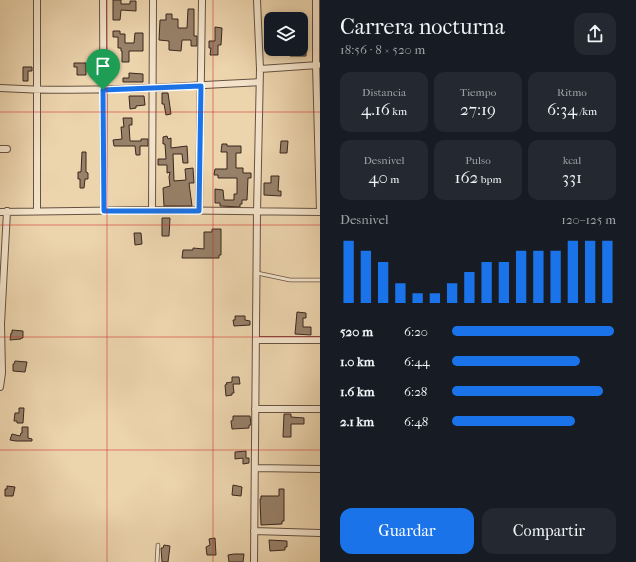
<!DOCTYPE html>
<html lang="es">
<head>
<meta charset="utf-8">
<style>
  :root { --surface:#171b24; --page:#242831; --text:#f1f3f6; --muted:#9ea1a6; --accent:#1a73e8 }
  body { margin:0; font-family:"IM FELL French Canon",serif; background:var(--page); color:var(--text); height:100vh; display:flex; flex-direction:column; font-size:15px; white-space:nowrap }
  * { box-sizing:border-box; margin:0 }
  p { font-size:13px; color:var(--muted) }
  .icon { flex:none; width:22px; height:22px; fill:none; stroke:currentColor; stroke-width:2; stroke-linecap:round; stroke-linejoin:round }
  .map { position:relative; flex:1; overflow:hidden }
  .side { display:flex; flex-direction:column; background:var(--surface); width:316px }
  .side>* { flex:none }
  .buttons { position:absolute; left:264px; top:12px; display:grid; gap:8px }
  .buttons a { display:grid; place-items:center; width:44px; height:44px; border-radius:8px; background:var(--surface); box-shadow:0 2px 10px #0003; font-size:20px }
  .pin { position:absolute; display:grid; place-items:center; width:34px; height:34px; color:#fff; margin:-41px -17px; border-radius:50% 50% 50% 0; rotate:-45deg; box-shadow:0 0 4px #0007 }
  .pin .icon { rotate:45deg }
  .round { display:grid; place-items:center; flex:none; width:42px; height:42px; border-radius:12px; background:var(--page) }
  .overview { display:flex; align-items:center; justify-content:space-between; height:68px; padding:0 20px }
  h1 { font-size:22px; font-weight:600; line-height:30px }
  .stats { display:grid; grid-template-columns:repeat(3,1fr); gap:6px; height:68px; padding:4px 20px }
  .stats div { display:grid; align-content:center; border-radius:10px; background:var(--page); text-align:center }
  .stats b { font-size:17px; font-weight:600 }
  .stats small { font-size:11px; font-weight:400 }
  .stats p { font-size:11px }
  .chart { height:112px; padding:8px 20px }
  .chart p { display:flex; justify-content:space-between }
  .chart svg { width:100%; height:72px; margin-top:4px; stroke:var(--accent); stroke-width:6 }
  .action { display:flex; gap:8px; margin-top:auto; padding:8px 20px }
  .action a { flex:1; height:46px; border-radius:12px; background:var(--accent); color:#fff; font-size:16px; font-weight:600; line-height:46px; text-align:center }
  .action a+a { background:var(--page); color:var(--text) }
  ul { padding:0 20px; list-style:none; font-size:13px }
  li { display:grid; grid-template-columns:64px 48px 1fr; align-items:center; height:30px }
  li i { height:10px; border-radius:5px; background:var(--accent) }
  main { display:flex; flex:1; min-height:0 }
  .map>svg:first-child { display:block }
</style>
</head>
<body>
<main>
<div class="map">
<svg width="320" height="562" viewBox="0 0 320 562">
  <rect width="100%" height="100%" fill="#ecd4ad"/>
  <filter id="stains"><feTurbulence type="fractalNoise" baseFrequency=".005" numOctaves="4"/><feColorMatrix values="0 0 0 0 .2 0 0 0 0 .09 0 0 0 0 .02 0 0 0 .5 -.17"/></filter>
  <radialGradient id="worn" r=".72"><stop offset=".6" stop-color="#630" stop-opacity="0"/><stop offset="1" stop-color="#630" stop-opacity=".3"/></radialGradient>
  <path fill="#978169" stroke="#3a271f" d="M 113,0 L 121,0 L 121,4 L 130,4 L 130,1 L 136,1 L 136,11 L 121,10 L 120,20 L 113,20 Z
    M 188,9 L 194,9 L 194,36 L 197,36 L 197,46 L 191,46 L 191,40 L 182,40 L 181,51 L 169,50 L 169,41 L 159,40 L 160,20 L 166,20 L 166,14 L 172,14 L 172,19 L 178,19 L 178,28 L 187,28 Z
    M 215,27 L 222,28 L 221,45 L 218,45 L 218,55 L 210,55 L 211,48 L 209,48 L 209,41 L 215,41 Z
    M 113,31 L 120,31 L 120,34 L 125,34 L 125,43 L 134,43 L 135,33 L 143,33 L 143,51 L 129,51 L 129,62 L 122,62 L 122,51 L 121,51 L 121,48 L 118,48 L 118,37 L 113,37 Z
    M 290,49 L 306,50 L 306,56 L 290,56 Z
    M 74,63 L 86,63 L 86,75 L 77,75 L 77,67 L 74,67 Z
    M 23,67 L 32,67 L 32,71 L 28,71 L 28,81 L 23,81 Z
    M 129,73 L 143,74 L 143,82 L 123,82 L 123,78 L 129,78 Z
    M 162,93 L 168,93 L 171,114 L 166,115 L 164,104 L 162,104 Z
    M 129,96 L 144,96 L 145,105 L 136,106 L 136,108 L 130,109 Z
    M 123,118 L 132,118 L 132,125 L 129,125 L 130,141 L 141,141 L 141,139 L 148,139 L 148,146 L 140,146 L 140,155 L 136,155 L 135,146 L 114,146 L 113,140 L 122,139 L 121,127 L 124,127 Z
    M 167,136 L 168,139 L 171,138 L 171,148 L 187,146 L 188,163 L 183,163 L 182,154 L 173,154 L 174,181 L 186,180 L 185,169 L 193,168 L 194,183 L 189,183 L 192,206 L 164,206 L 163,188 L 170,186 L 169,177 L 170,172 L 167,173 L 167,165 L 158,165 L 158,159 L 166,159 L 165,144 L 163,144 L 163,137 Z
    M 281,141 L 288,141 L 287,153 L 280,153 Z
    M 222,144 L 227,144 L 227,146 L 241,146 L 241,153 L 236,153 L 236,168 L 243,168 L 243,173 L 251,173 L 251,178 L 248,178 L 247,200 L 242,200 L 242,204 L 240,204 L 240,207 L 220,206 L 220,203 L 215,203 L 215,189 L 223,190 L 224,200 L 234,200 L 234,194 L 237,194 L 237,178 L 218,178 L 218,175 L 214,175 L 215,169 L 227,169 L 227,152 L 221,152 Z
    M 82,152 L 86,152 L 86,172 L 88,173 L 88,179 L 85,179 L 84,188 L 80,188 L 80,179 L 78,179 L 78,172 L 81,172 Z
    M 271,176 L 279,176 L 278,191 L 281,191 L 281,196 L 264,195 L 264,183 L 271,183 Z
    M 162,218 L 170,218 L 169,236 L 162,236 Z
    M 212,229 L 221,229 L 221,255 L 219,255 L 219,258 L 182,258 L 183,250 L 193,250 L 193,248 L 204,249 L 204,232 L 212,232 Z
    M 134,233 L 141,233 L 142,244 L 135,245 Z
    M 297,312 L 306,313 L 306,318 L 303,318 L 303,327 L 311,327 L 311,335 L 295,334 Z
    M 235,316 L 245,316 L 245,320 L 250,321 L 250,325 L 234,326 L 233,320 L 235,320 Z
    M 12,330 L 23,331 L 23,338 L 21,338 L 21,339 L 10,340 L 11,333 L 12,333 Z
    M 15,361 L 27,362 L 25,372 L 13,371 L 13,364 L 14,364 Z
    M 232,377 L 239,377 L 240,384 L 233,384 L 234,393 L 232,393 L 232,395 L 226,396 L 225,385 L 227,384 L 226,383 L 232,382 Z
    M 19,408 L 24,408 L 23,423 L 17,423 L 17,421 L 14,421 L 15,413 L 19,413 Z
    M 284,414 L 291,414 L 291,417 L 304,418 L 304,424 L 291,424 L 291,437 L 283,437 Z
    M 233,416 L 250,416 L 251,425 L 249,425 L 249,428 L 232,429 L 231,421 L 233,420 Z
    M 22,427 L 28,427 L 28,438 L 32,439 L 32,441 L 16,441 L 10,440 L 12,434 L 20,436 L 21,433 L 22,433 Z
    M 246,451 L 246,458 L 249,458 L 249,463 L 243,464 L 243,458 L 235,459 L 235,452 Z
    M 233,485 L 242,487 L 241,496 L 232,495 Z
    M 7,486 L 15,487 L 13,496 L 5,496 L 5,489 L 7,489 Z
    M 279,489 L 284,489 L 284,521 L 282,521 L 282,524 L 261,525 L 260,499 L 261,499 L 261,496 L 279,496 Z
    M 215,538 L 216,555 L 207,555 L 206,547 L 210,545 L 209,539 Z
    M 269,540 L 287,541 L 287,547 L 285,547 L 285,550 L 270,551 Z
    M 164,545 L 170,546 L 168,562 L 162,562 L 161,548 L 163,548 Z
    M 234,554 L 244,554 L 243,562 L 229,562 L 228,555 Z"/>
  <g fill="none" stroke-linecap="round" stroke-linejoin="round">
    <g stroke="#665242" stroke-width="4.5">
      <path id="service" d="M 257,273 L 290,280 L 320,280
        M 157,562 L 158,545"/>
    </g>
    <g stroke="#665242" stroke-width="8">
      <path id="minor" d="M 37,0 L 37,211
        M 103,0 L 104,211
        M 316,0 L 316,65 L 320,211
        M 260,69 L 318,65
        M 0,88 C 87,93 173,87 259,82
        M 0,149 L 7,149
        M 152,210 L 153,0
        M 199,211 L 202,0
        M 0,212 L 152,210 L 320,212
        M 256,340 L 320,340
        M 0,387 L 2,373 L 1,324 L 7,211
        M 255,409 L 320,409
        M 255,468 L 320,469
        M 254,531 L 320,533
        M 254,562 L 257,212 L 260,69 L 257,0"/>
    </g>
    <use href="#service" stroke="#f3e3ca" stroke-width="3"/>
    <use href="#minor" stroke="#f3e3ca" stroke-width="6"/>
  </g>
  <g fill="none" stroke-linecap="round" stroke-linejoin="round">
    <g stroke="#fff" stroke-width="8">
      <path id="route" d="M 201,86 L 199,211 L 104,211 L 103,90 Z"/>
    </g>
    <use href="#route" stroke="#1a73e8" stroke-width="5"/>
  </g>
  <path fill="none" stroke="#d62828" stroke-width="1" stroke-opacity="0.55" d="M 107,0 L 107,562M 213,0 L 213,562M 0,112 L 320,112M 0,225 L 320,225M 0,337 L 320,337M 0,450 L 320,450"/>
  <rect width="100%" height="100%" filter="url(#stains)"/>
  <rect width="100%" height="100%" fill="url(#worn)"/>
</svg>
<div class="buttons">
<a><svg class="icon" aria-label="layers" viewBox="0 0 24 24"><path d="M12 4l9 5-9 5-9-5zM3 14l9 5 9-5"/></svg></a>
</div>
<div class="pin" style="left:103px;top:90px;background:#1e9e55"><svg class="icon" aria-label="arrive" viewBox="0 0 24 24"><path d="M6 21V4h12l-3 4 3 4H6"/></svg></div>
</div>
<section class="side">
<div class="overview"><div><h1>Carrera nocturna</h1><p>18:56 · 8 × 520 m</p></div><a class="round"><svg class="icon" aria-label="share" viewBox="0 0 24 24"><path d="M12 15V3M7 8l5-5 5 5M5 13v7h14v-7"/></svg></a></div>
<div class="stats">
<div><p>Distancia</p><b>4.16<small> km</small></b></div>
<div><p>Tiempo</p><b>27:19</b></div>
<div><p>Ritmo</p><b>6:34<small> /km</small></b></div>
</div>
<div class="stats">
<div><p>Desnivel</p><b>40<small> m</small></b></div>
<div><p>Pulso</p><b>162<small> bpm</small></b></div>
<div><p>kcal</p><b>331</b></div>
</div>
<div class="chart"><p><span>Desnivel</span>120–125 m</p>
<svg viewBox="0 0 160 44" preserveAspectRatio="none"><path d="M5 44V6M15 44V12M25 44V19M35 44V32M45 44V38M55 44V38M65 44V32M75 44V25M85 44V19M95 44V19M105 44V12M115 44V12M125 44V12M135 44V6M145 44V6M155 44V6"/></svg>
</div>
<ul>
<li><b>520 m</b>6:20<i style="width:99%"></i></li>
<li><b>1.0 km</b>6:44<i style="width:78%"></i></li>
<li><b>1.6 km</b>6:28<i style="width:92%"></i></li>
<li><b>2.1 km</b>6:48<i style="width:75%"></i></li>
</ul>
<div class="action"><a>Guardar</a><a>Compartir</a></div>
</section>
</main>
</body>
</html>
